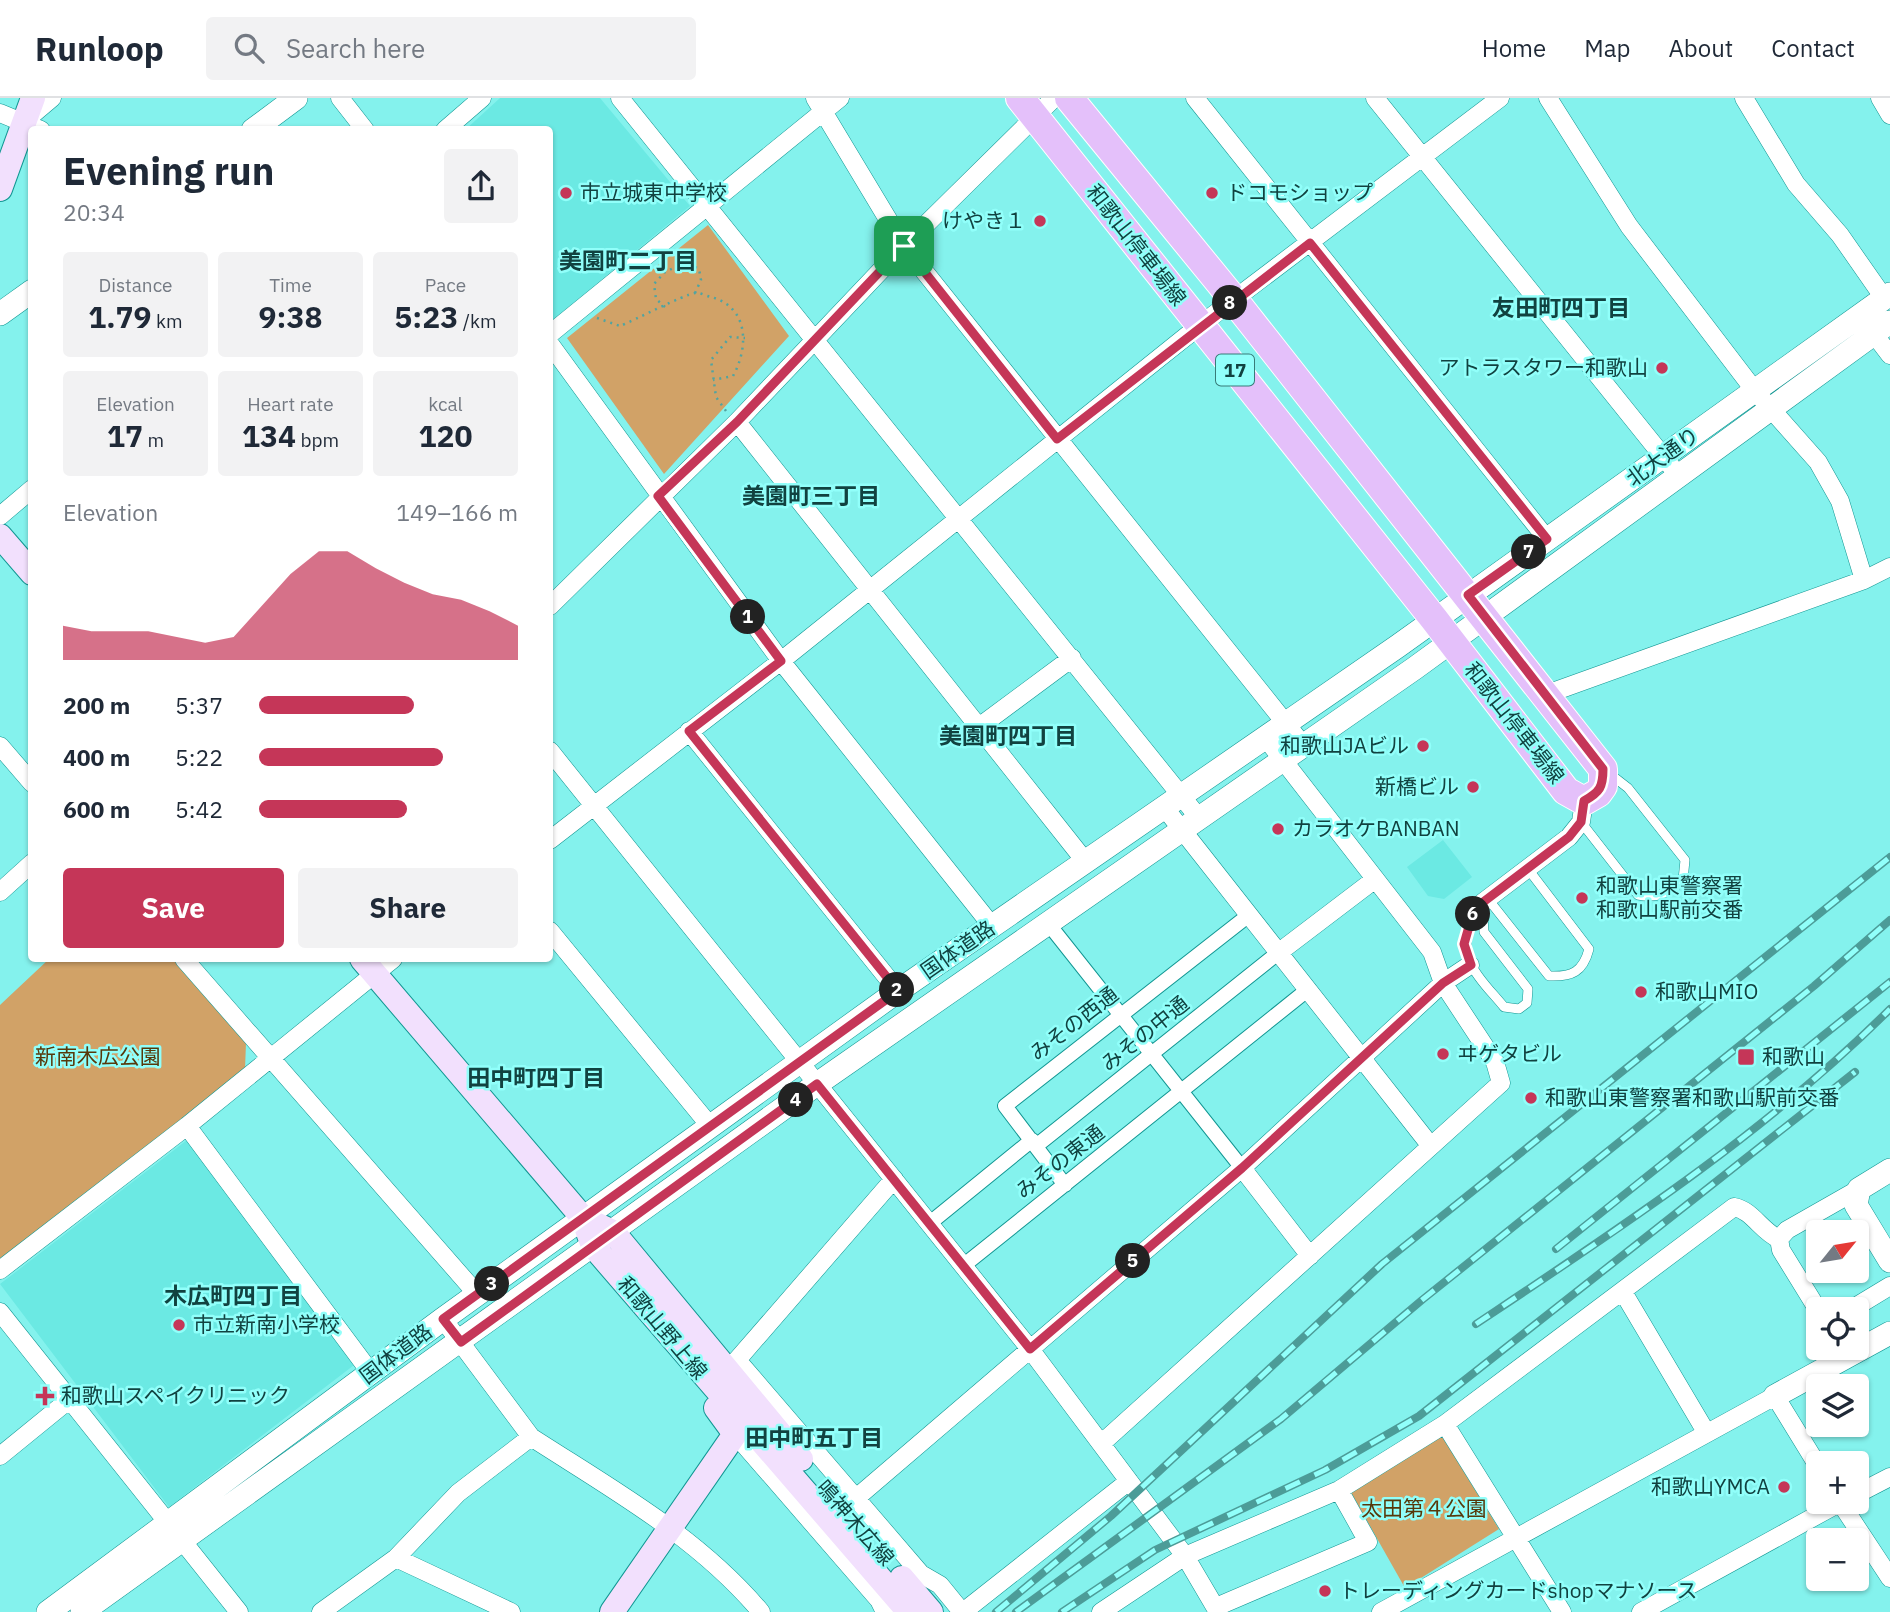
<!DOCTYPE html>
<html lang="en">
<head>
<meta charset="utf-8">
<style>
  :root { --surface:#fff; --page:#f2f2f3; --text:#1f2937; --muted:#747a83; --line:#e0e1e3; --accent:#c53658 }
  body { margin:0; font-family:"IBM Plex Sans","Noto Sans JP",sans-serif; background:var(--page); color:var(--text); height:100vh; display:flex; flex-direction:column; font-size:26px; white-space:nowrap }
  * { box-sizing:border-box; margin:0 }
  p { font-size:23px; color:var(--muted) }
  .icon { flex:none; width:38px; height:38px; fill:none; stroke:currentColor; stroke-width:2; stroke-linecap:round; stroke-linejoin:round }
  .map { position:relative; flex:1; overflow:hidden }
  .panel { position:absolute; left:28px; top:28px; width:525px; height:836px; display:flex; flex-direction:column; background:var(--surface); border-radius:7px; box-shadow:0 2px 5px #0004 }
  .panel>* { flex:none }
  .needle { width:46px; rotate:60deg }
  .controls { position:absolute; left:1806px; top:1122px; display:grid; gap:14px }
  .controls a { display:grid; place-items:center; width:63px; height:63px; border-radius:7px; background:var(--surface); box-shadow:0 2px 5px #0004; font-size:35px }
  .pin { position:absolute; display:grid; place-items:center; width:60px; height:60px; color:#fff; margin:-30px; border-radius:14px; box-shadow:0 4px 10px #0006 }
  .km { position:absolute; width:35px; height:35px; margin:-18px; border-radius:50%; background:#222; color:#fff; font-size:19px; line-height:35px; text-align:center }
  .round { display:grid; place-items:center; flex:none; width:74px; height:74px; border-radius:7px; background:var(--page) }
  .headline { display:flex; align-items:center; justify-content:space-between; height:119px; padding:0 35px }
  h1 { font-size:38px; font-weight:700; line-height:52px }
  .metrics { display:grid; grid-template-columns:repeat(3,1fr); gap:10px; height:119px; padding:7px 35px }
  .metrics div { display:grid; align-content:center; border-radius:7px; background:var(--page); text-align:center }
  .metrics b { font-size:30px; font-weight:700 }
  .metrics small { font-size:19px; font-weight:400 }
  .metrics p { font-size:19px }
  .chart { height:196px; padding:14px 35px }
  .chart p { display:flex; justify-content:space-between }
  .chart svg { width:100%; height:126px; margin-top:7px; fill:var(--accent); opacity:.7 }
  .action { display:flex; gap:14px; margin-top:auto; padding:14px 35px }
  .action a { flex:1; height:80px; border-radius:7px; background:var(--accent); color:#fff; font-size:28px; font-weight:700; line-height:80px; text-align:center }
  .action a+a { background:var(--page); color:var(--text) }
  ul { padding:0 35px; list-style:none; font-size:23px }
  li { display:grid; grid-template-columns:112px 84px 1fr; align-items:center; height:52px }
  li i { height:18px; border-radius:9px; background:var(--accent) }
  header { display:flex; align-items:center; gap:42px; box-sizing:border-box; height:98px; padding:0 35px; background:var(--surface); border-bottom:2px solid var(--line) }
  header strong { font-size:33px }
  nav { display:flex; gap:38px; margin-inline-start:auto; font-size:24px }
  .search { width:490px; height:63px; background:var(--page); display:flex; align-items:center; gap:18px; box-sizing:border-box; padding:0 24px; border-radius:7px; color:var(--muted); font-size:26px }
  .map>svg:first-child { display:block }
</style>
</head>
<body>
<header>
<strong>Runloop</strong>
<div class="search"><svg class="icon" aria-label="search" viewBox="0 0 24 24"><circle cx="10" cy="10" r="6"/><path d="M15 15l6 6"/></svg>Search here</div>
<nav><a>Home</a><a>Map</a><a>About</a><a>Contact</a></nav>
</header>
<div class="map">
<svg width="1890" height="1514" viewBox="0 0 1890 1514">
  <rect width="100%" height="100%" fill="#84f2ed"/>
  <path fill="#6be9e3" d="M 500,0 L 600,0 L 690,108 L 550,224 L 550,32 L 465,32 Z
    M 1443,742 L 1472,779 L 1444,801 L 1428,798 L 1407,769 Z
    M 187,1042 L 358,1264 L 169,1409 L 0,1186 Z"/>
  <path fill="#d1a267" d="M 708,127 L 789,238 L 664,376 L 567,240 Z
    M 49,861 L 175,861 L 246,945 L 245,971 L 0,1164 L 0,907 Z
    M 1442,1338 L 1499,1431 L 1405,1490 L 1349,1391 Z"/>
  <g fill="none" stroke-linecap="round" stroke-linejoin="round">
    <g stroke="#119692" stroke-width="10">
      <path id="service" d="M 1581,724 L 1638,797 C 1659,801 1667,795 1683,782 L 1685,762 L 1628,690 L 1610,676
        M 1488,801 L 1549,878 C 1572,879 1583,874 1589,851 L 1528,771
        M 1482,805 L 1484,834 L 1528,891 L 1527,905 L 1519,911 L 1504,909 C 1483,883 1458,865 1469,828 C 1472,818 1473,812 1482,805 Z"/>
    </g>
    <g stroke="#119692" stroke-width="16">
      <path id="pedestrian" d="M 1047,824 L 1242,1070
        M 1036,1048 L 1278,855
        M 1065,1087 L 1005,1008 L 1249,817
        M 930,1125 L 1032,1042
        M 963,1168 L 1306,893"/>
    </g>
    <g stroke="#119692" stroke-width="19">
      <path id="minor" d="M 340,0 L 365,32
        M 620,0 L 1199,720
        M 815,0 L 904,148 L 1303,647
        M 1195,0 L 1547,441
        M 1375,0 L 1678,377
        M 1548,0 L 1629,128 L 1755,293 L 1818,364 L 1840,403 L 1864,482
        M 1744,0 L 1796,86 L 1840,137 L 1884,200
        M 1880,0 L 1890,17
        M 0,15 L 41,32
        M 26,22 L 52,0
        M 445,32 L 482,0
        M 550,236 L 840,0
        M 1874,236 L 1890,257
        M 550,246 L 781,563 L 992,828
        M 737,324 L 1085,763
        M 0,418 L 32,391
        M 550,508 L 737,324 L 904,148 L 1054,0
        M 1547,596 L 1864,482 L 1890,469
        M 979,629 L 1072,560
        M 689,633 L 898,893
        M 0,648 L 32,685
        M 550,653 L 1030,1251 L 1185,1458 L 1218,1514
        M 1164,709 L 1430,1047
        M 550,742 L 781,563 L 1199,228 L 1500,0
        M 0,794 L 32,765
        M 1482,805 L 1569,739 L 1581,724 L 1584,703
        M 550,833 L 711,1029
        M 1278,855 L 1374,782
        M 184,861 L 477,1196
        M 187,1028 L 371,1275
        M 1242,1070 L 1310,1158
        M 1779,1141 L 1787,1132 L 1859,1091
        M 1779,1141 L 1781,1152 L 1818,1212
        M 0,1172 L 187,1028 L 393,861
        M 1623,1194 L 1706,1334
        M 1852,1211 L 1890,1188
        M 0,1214 L 239,1514
        M 443,1221 L 531,1339
        M 737,1262 L 894,1081
        M 726,1271 L 737,1262 L 921,1476 L 940,1487 L 962,1514
        M 1445,1326 L 1562,1514
        M 735,1336 L 879,1502 L 885,1514
        M 1102,1345 L 1501,985 L 1495,964 L 1443,885 L 1432,854 L 1265,639
        M 0,1358 L 70,1301
        M 1857,1396 L 1890,1379
        M 855,1401 L 1242,1070 L 1443,885 L 1470,867
        M 1840,1404 L 1890,1480
        M 396,1460 L 511,1514
        M 1216,1509 L 1368,1444 L 1339,1392
        M 321,1514 L 396,1460 L 458,1395 L 531,1339 C 613,1392 698,1439 761,1514
        M 963,1514 L 1129,1383
        M 1101,1514 L 1185,1458 L 1339,1392 L 1445,1326 L 1734,1109 C 1752,1112 1762,1134 1779,1141
        M 1381,1514 L 1775,1298 L 1818,1368
        M 1641,1514 L 1841,1404"/>
    </g>
    <g stroke="#119692" stroke-width="24">
      <path id="tertiary" d="M 253,32 L 296,0
        M 0,216 L 32,193
        M 1890,1072 L 1859,1091 L 1856,1107 L 1890,1163
        M 1775,1298 L 1890,1235
        M 48,1514 L 443,1221 L 898,893 L 1398,548 L 1890,196
        M 82,1514 L 817,986 L 1415,570 L 1890,224"/>
    </g>
    <g stroke="#119692" stroke-width="26">
      <path id="secondary" d="M 0,91 L 33,0
        M 0,438 L 32,475
        M 362,861 L 583,1120 L 593,1148 L 909,1514
        M 583,1120 L 613,1134 L 801,1361
        M 902,1480 L 931,1514
        M 612,1514 L 735,1336 L 716,1310"/>
    </g>
    <g stroke="#fff" stroke-width="30">
      <path id="primary" d="M 1020,0 L 1434,521 L 1566,693 L 1584,703 L 1598,695 L 1603,688 L 1603,671 L 1234,202 L 1069,0"/>
    </g>
    <path stroke="#51a4a0" stroke-width="2.5" stroke-dasharray="2 5" stroke-linecap="butt" d="M 665,209 L 656,201 L 654,186 L 665,174 L 686,164 L 699,171 L 701,182 L 695,195
      M 597,220 L 620,228 C 635,222 683,197 695,195 C 699,194 706,198 711,199 C 749,209 749,249 733,278 L 713,282
      M 726,313 L 716,299 L 711,262 L 730,239 L 745,240"/>
    <use href="#service" stroke="#fff" stroke-width="9"/>
    <use href="#pedestrian" stroke="#fff" stroke-width="14"/>
    <use href="#minor" stroke="#fff" stroke-width="18"/>
    <use href="#tertiary" stroke="#fff" stroke-width="23"/>
    <use href="#secondary" stroke="#f2e0fd" stroke-width="24"/>
    <use href="#primary" stroke="#e4c0fa" stroke-width="28"/>
    <g stroke="#4c9c98" stroke-width="8">
      <path id="rail" d="M 1556,1151 L 1890,884
        M 1476,1226 C 1620,1130 1767,1034 1890,911
        M 996,1514 L 1111,1418 L 1382,1166 L 1890,759
        M 1016,1514 L 1281,1321 L 1422,1202 L 1814,888 L 1890,822
        M 1062,1514 L 1155,1452 L 1325,1372 L 1419,1318 L 1855,974"/>
    </g>
    <use href="#rail" stroke="#91fffa" stroke-width="5" stroke-dasharray="16" stroke-linecap="butt"/>
  </g>
  <g fill="none" stroke-linecap="round" stroke-linejoin="round">
    <g stroke="#fff" stroke-width="14">
      <path id="route" d="M 1310,145 L 1547,441 L 1468,497 L 1603,671 C 1603,689 1600,694 1584,703 L 1581,724 L 1569,739 L 1474,811 L 1464,846 L 1471,867 L 1443,885 L 1242,1070 L 1030,1251 L 817,986 L 461,1244 L 443,1221 L 898,893 L 689,633 L 781,563 L 658,398 L 737,324 L 904,148 L 1057,341 Z"/>
    </g>
    <use href="#route" stroke="#c53658" stroke-width="9"/>
  </g>
  <g fill="#c53658" stroke="#91fffa" stroke-width="2.5">
    <circle cx="566" cy="95" r="7"/>
    <circle cx="1212" cy="95" r="7"/>
    <circle cx="1040" cy="123" r="7"/>
    <circle cx="1662" cy="270" r="7"/>
    <circle cx="1423" cy="648" r="7"/>
    <circle cx="1473" cy="689" r="7"/>
    <circle cx="1278" cy="731" r="7"/>
    <circle cx="1582" cy="800" r="7"/>
    <circle cx="1641" cy="894" r="7"/>
    <circle cx="1443" cy="956" r="7"/>
    <rect x="1737" y="950" width="18" height="18" rx="3.5"/>
    <circle cx="1531" cy="1000" r="7"/>
    <circle cx="179" cy="1227" r="7"/>
    <path d="M41.5 1287.5h7v7h7v7h-7v7h-7v-7h-7v-7h7z"/>
    <circle cx="1784" cy="1389" r="7"/>
    <circle cx="1325" cy="1493" r="7"/>
  </g>
  <g text-anchor="middle" stroke-width="5" stroke-linejoin="round" paint-order="stroke">
    <rect fill="#91fffa" stroke="#377b78" stroke-width="2" x="1216" y="256.5" width="38" height="31" rx="5"/>
    <g font-size="19" font-weight="bold" fill="#114240">
      <text x="1235" y="279">17</text>
    </g>
    <g font-size="21" fill="#114240" stroke="#91fffa" text-anchor="start">
      <text x="580" y="102">市立城東中学校</text>
      <text x="1226" y="102">ドコモショップ</text>
      <text x="1026" y="130" text-anchor="end">けやき１</text>
      <text x="1648" y="277" text-anchor="end">アトラスタワー和歌山</text>
      <text x="1409" y="655" text-anchor="end">和歌山JAビル</text>
      <text x="1459" y="696" text-anchor="end">新橋ビル</text>
      <text x="1292" y="738">カラオケBANBAN</text>
      <text x="1596" y="795">和歌山東警察署<tspan x="1596" dy="24">和歌山駅前交番</tspan></text>
      <text x="1655" y="901">和歌山MIO</text>
      <text x="1457" y="963">ヰゲタビル</text>
      <text x="1762" y="966">和歌山</text>
      <text x="1545" y="1007">和歌山東警察署和歌山駅前交番</text>
      <text x="193" y="1234">市立新南小学校</text>
      <text x="61" y="1305">和歌山スペイクリニック</text>
      <text x="1770" y="1396" text-anchor="end">和歌山YMCA</text>
      <text x="1339" y="1500">トレーディングカードshopマナソース</text>
    </g>
    <g font-size="21" fill="#114240" stroke="#91fffa">
      <text transform="translate(1136 147) rotate(52)" y="7">和歌山停車場線</text>
      <text transform="translate(1663 359) rotate(-36)" y="7">北大通り</text>
      <text transform="translate(1514 625) rotate(52)" y="7">和歌山停車場線</text>
      <text transform="translate(958 852) rotate(-35)" y="7">国体道路</text>
      <text transform="translate(1074 926) rotate(-38)" y="7">みその西通</text>
      <text transform="translate(1145 936) rotate(-39)" y="7">みその中通</text>
      <text transform="translate(1060 1064) rotate(-38)" y="7">みその東通</text>
      <text transform="translate(662 1230) rotate(50)" y="7">和歌山野上線</text>
      <text transform="translate(396 1256) rotate(-37)" y="7">国体道路</text>
      <text transform="translate(855 1425) rotate(49)" y="7">鳴神木広線</text>
    </g>
    <g font-size="21" fill="#57380a" stroke="#91fffa">
      <text x="98" y="966">新南木広公園</text>
      <text x="1424" y="1418">太田第４公園</text>
    </g>
    <g font-size="23" font-weight="bold" fill="#114240" stroke="#91fffa">
      <text x="628" y="171">美園町二丁目</text>
      <text x="1561" y="218">友田町四丁目</text>
      <text x="811" y="406">美園町三丁目</text>
      <text x="1008" y="646">美園町四丁目</text>
      <text x="536" y="988">田中町四丁目</text>
      <text x="233" y="1206">木広町四丁目</text>
      <text x="814" y="1348">田中町五丁目</text>
    </g>
  </g>
</svg>
<div class="controls">
<a><svg class="needle" viewBox="-14 -14 28 28"><path d="M0-13l5 13h-10z" fill="#e53935"/><path d="M0 13l5-13h-10z" fill="#747a83"/></svg></a>
<a><svg class="icon" aria-label="locate" viewBox="0 0 24 24"><circle cx="12" cy="12" r="6"/><path d="M12 2v4M12 18v4M2 12h4M18 12h4"/></svg></a>
<a><svg class="icon" aria-label="layers" viewBox="0 0 24 24"><path d="M12 4l9 5-9 5-9-5zM3 14l9 5 9-5"/></svg></a>
<a>+</a>
<a>−</a>
</div>
<div class="pin" style="left:904px;top:148px;background:#1e9e55"><svg class="icon" aria-label="arrive" viewBox="0 0 24 24"><path d="M6 21V4h12l-3 4 3 4H6"/></svg></div>
<b class="km" style="left:748px;top:519px">1</b>
<b class="km" style="left:897px;top:892px">2</b>
<b class="km" style="left:492px;top:1186px">3</b>
<b class="km" style="left:796px;top:1002px">4</b>
<b class="km" style="left:1133px;top:1163px">5</b>
<b class="km" style="left:1473px;top:816px">6</b>
<b class="km" style="left:1529px;top:454px">7</b>
<b class="km" style="left:1230px;top:205px">8</b>
<section class="panel">
<div class="headline"><div><h1>Evening run</h1><p>20:34</p></div><a class="round"><svg class="icon" aria-label="share" viewBox="0 0 24 24"><path d="M12 15V3M7 8l5-5 5 5M5 13v7h14v-7"/></svg></a></div>
<div class="metrics">
<div><p>Distance</p><b>1.79<small> km</small></b></div>
<div><p>Time</p><b>9:38</b></div>
<div><p>Pace</p><b>5:23<small> /km</small></b></div>
</div>
<div class="metrics">
<div><p>Elevation</p><b>17<small> m</small></b></div>
<div><p>Heart rate</p><b>134<small> bpm</small></b></div>
<div><p>kcal</p><b>120</b></div>
</div>
<div class="chart"><p><span>Elevation</span>149–166 m</p>
<svg viewBox="0 0 160 44" preserveAspectRatio="none"><path d="M0 44V32L10 34L20 34L30 34L40 36L50 38L60 36L70 25L80 14L90 6L100 6L110 12L120 17L130 21L140 23L150 27L160 32V44z"/></svg>
</div>
<ul>
<li><b>200 m</b>5:37<i style="width:60%"></i></li>
<li><b>400 m</b>5:22<i style="width:71%"></i></li>
<li><b>600 m</b>5:42<i style="width:57%"></i></li>
</ul>
<div class="action"><a>Save</a><a>Share</a></div>
</section>
</div>
</body>
</html>
